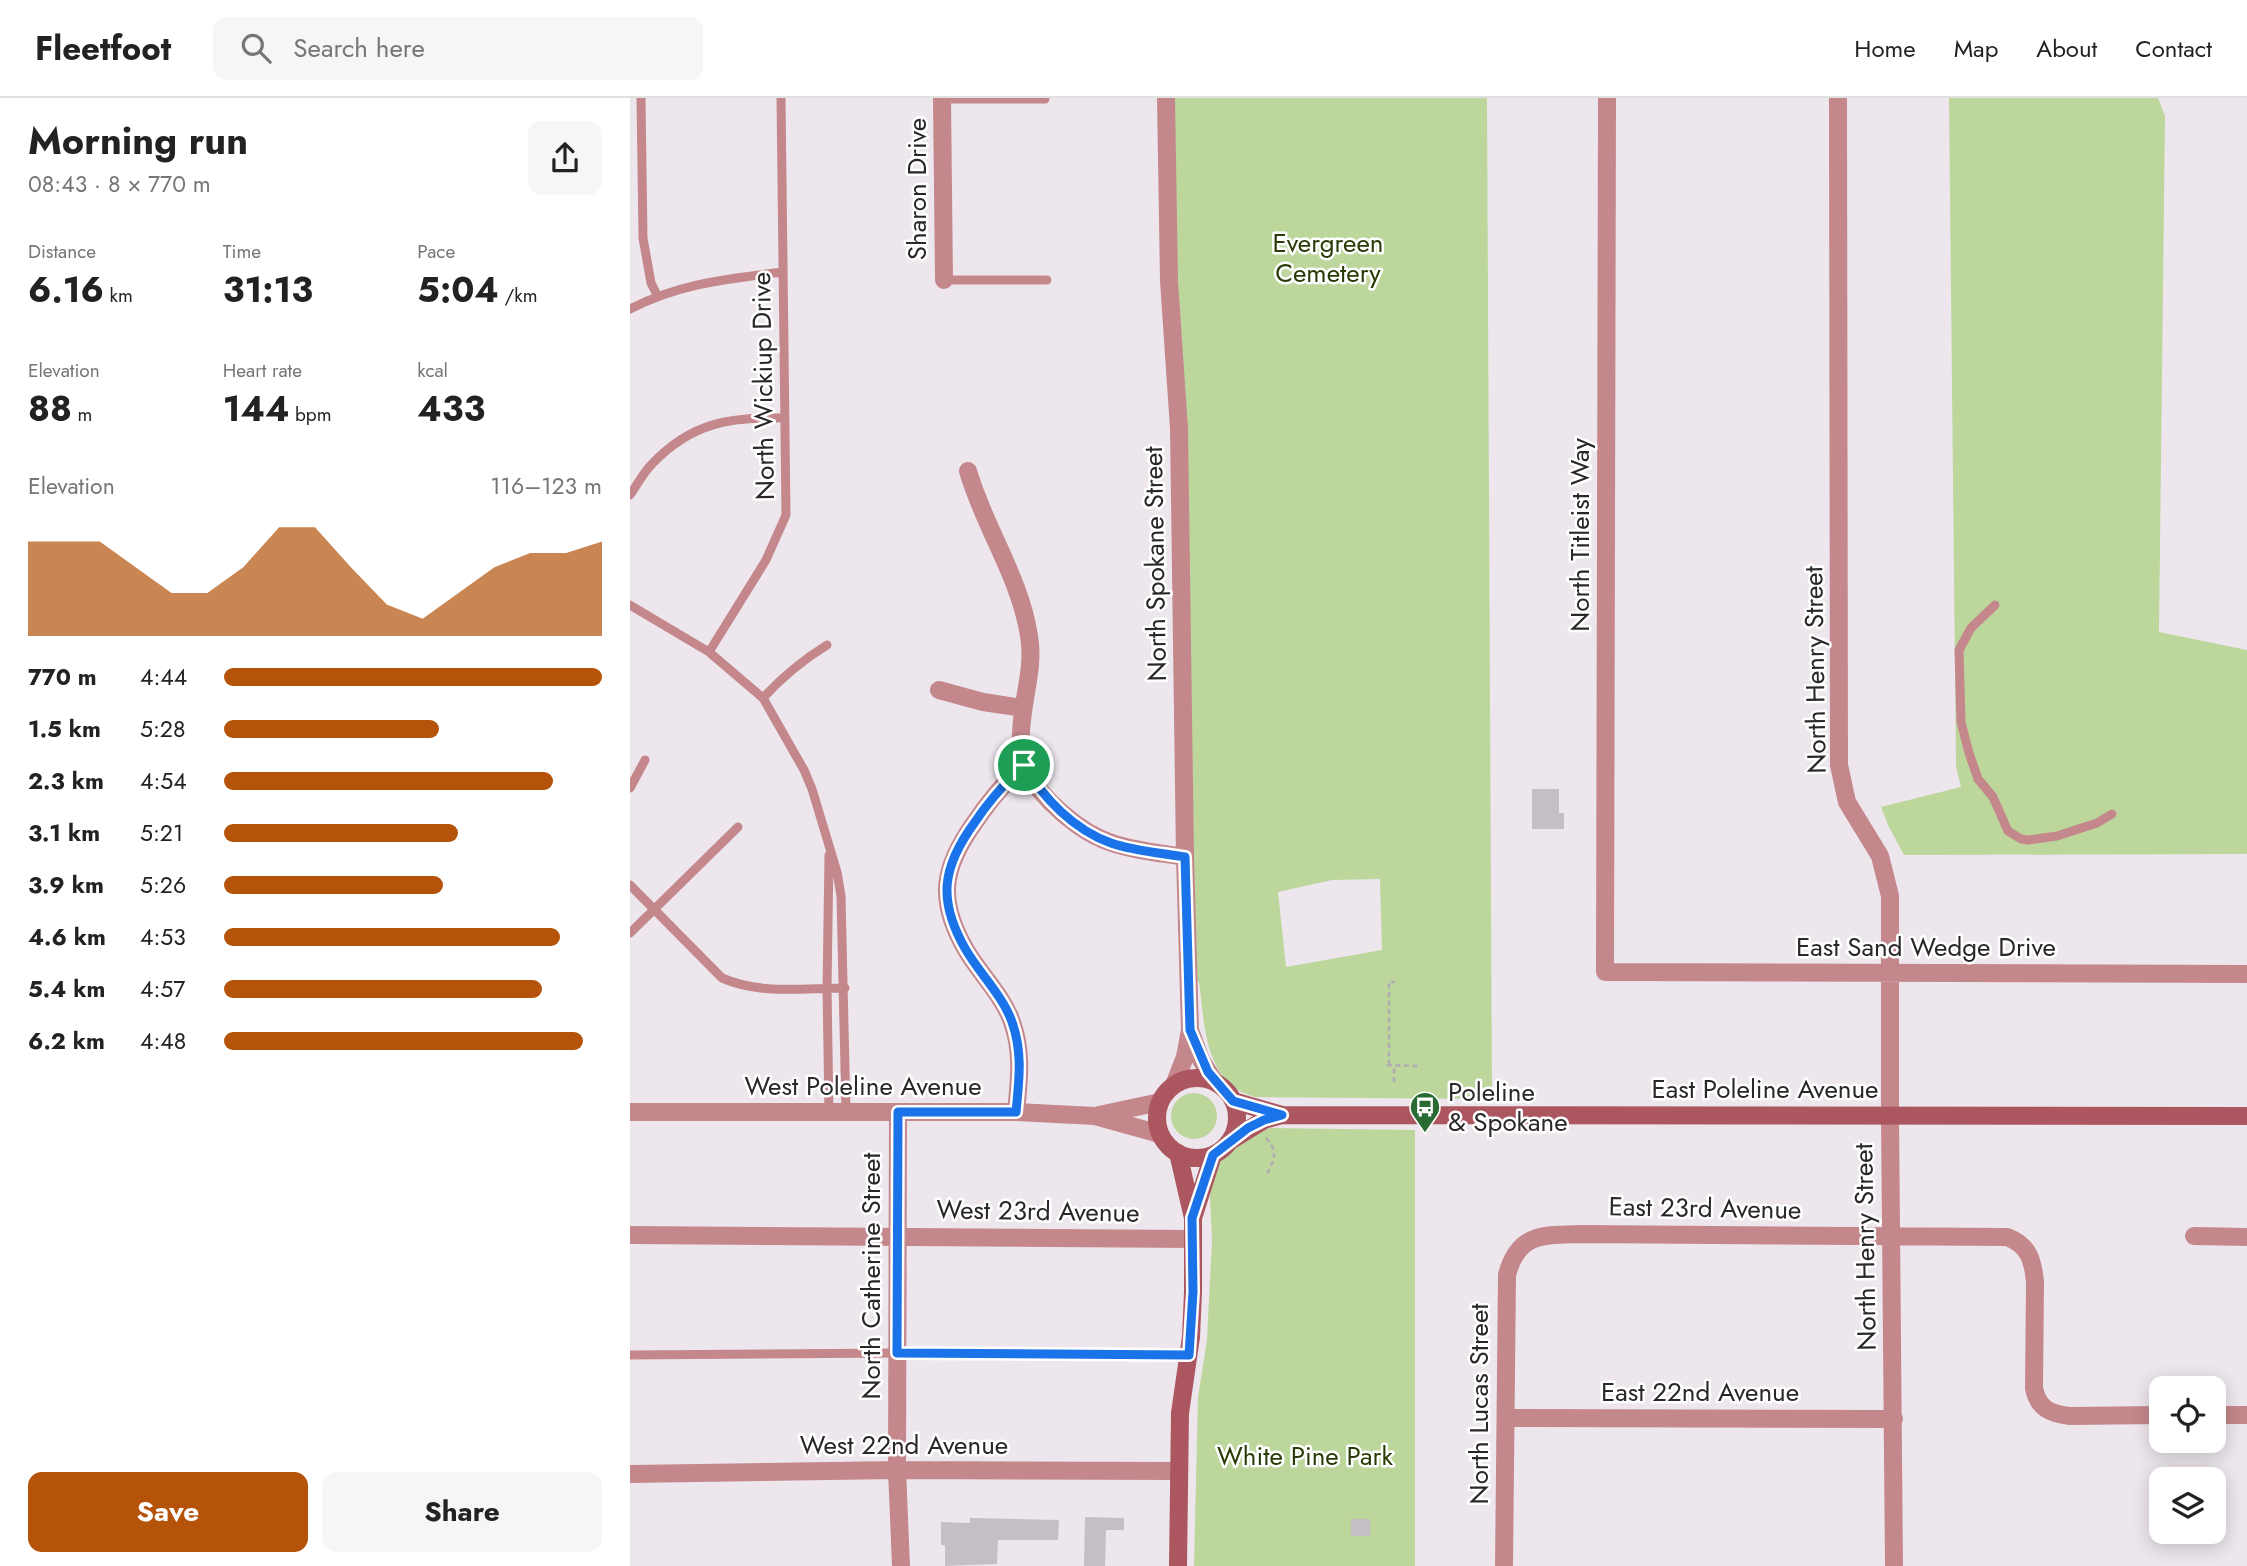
<!DOCTYPE html>
<html lang="en">
<head>
<meta charset="utf-8">
<style>
  :root { --surface:#fff; --page:#f6f6f6; --text:#222; --muted:#767676; --line:#e0e0e0; --accent:#b45309 }
  body { margin:0; font-family:Jost,sans-serif; background:var(--page); color:var(--text); height:100vh; display:flex; flex-direction:column; font-size:26px; white-space:nowrap }
  * { box-sizing:border-box; margin:0 }
  p { font-size:23px; color:var(--muted) }
  .icon { flex:none; width:38px; height:38px; fill:none; stroke:currentColor; stroke-width:2; stroke-linecap:round; stroke-linejoin:round }
  .map { position:relative; flex:1; overflow:hidden }
  .panel { display:flex; flex-direction:column; background:var(--surface); width:630px }
  .panel>* { flex:none }
  .controls { position:absolute; left:1519px; top:1278px; display:grid; gap:14px }
  .controls a { display:grid; place-items:center; width:77px; height:77px; border-radius:14px; background:var(--surface); box-shadow:0 4px 18px #0003; font-size:35px }
  .pin { position:absolute; display:grid; place-items:center; width:60px; height:60px; color:#fff; margin:-30px; border:4px solid #fff; border-radius:50%; box-shadow:0 2px 7px #0007 }
  .round { display:grid; place-items:center; flex:none; width:74px; height:74px; border-radius:14px; background:var(--page) }
  .head { display:flex; align-items:center; justify-content:space-between; height:119px; padding:0 28px }
  h1 { font-size:38px; font-weight:700; line-height:52px }
  .stats { display:grid; grid-template-columns:repeat(3,1fr); gap:10px; height:119px; padding:7px 28px }
  .stats div { display:grid; align-content:center }
  .stats b { font-size:35px; font-weight:700 }
  .stats small { font-size:19px; font-weight:400 }
  .stats p { font-size:19px }
  .chart { height:196px; padding:14px 28px }
  .chart p { display:flex; justify-content:space-between }
  .chart svg { width:100%; height:126px; margin-top:7px; fill:var(--accent); opacity:.7 }
  .cta { display:flex; gap:14px; margin-top:auto; padding:14px 28px }
  .cta a { flex:1; height:80px; border-radius:14px; background:var(--accent); color:#fff; font-size:28px; font-weight:700; line-height:80px; text-align:center }
  .cta a+a { background:var(--page); color:var(--text) }
  ul { padding:0 28px; list-style:none; font-size:23px }
  li { display:grid; grid-template-columns:112px 84px 1fr; align-items:center; height:52px }
  li i { height:18px; border-radius:9px; background:var(--accent) }
  header { display:flex; align-items:center; gap:42px; box-sizing:border-box; height:98px; padding:0 35px; background:var(--surface); border-bottom:2px solid var(--line) }
  header strong { font-size:33px }
  nav { display:flex; gap:38px; margin-inline-start:auto; font-size:24px }
  .search { width:490px; height:63px; background:var(--page); display:flex; align-items:center; gap:18px; box-sizing:border-box; padding:0 24px; border-radius:14px; color:var(--muted); font-size:26px }
  main { display:flex; flex:1; min-height:0 }
  .map>svg:first-child { display:block }
</style>
</head>
<body>
<header>
<strong>Fleetfoot</strong>
<div class="search"><svg class="icon" aria-label="search" viewBox="0 0 24 24"><circle cx="10" cy="10" r="6"/><path d="M15 15l6 6"/></svg>Search here</div>
<nav><a>Home</a><a>Map</a><a>About</a><a>Contact</a></nav>
</header>
<main>
<section class="panel">
<div class="head"><div><h1>Morning run</h1><p>08:43 · 8 × 770 m</p></div><a class="round"><svg class="icon" aria-label="share" viewBox="0 0 24 24"><path d="M12 15V3M7 8l5-5 5 5M5 13v7h14v-7"/></svg></a></div>
<div class="stats">
<div><p>Distance</p><b>6.16<small> km</small></b></div>
<div><p>Time</p><b>31:13</b></div>
<div><p>Pace</p><b>5:04<small> /km</small></b></div>
</div>
<div class="stats">
<div><p>Elevation</p><b>88<small> m</small></b></div>
<div><p>Heart rate</p><b>144<small> bpm</small></b></div>
<div><p>kcal</p><b>433</b></div>
</div>
<div class="chart"><p><span>Elevation</span>116–123 m</p>
<svg viewBox="0 0 160 44" preserveAspectRatio="none"><path d="M0 44V11L10 11L20 11L30 20L40 29L50 29L60 20L70 6L80 6L90 20L100 33L110 38L120 29L130 20L140 15L150 15L160 11V44z"/></svg>
</div>
<ul>
<li><b>770 m</b>4:44<i style="width:100%"></i></li>
<li><b>1.5 km</b>5:28<i style="width:57%"></i></li>
<li><b>2.3 km</b>4:54<i style="width:87%"></i></li>
<li><b>3.1 km</b>5:21<i style="width:62%"></i></li>
<li><b>3.9 km</b>5:26<i style="width:58%"></i></li>
<li><b>4.6 km</b>4:53<i style="width:89%"></i></li>
<li><b>5.4 km</b>4:57<i style="width:84%"></i></li>
<li><b>6.2 km</b>4:48<i style="width:95%"></i></li>
</ul>
<div class="cta"><a>Save</a><a>Share</a></div>
</section>
<div class="map">
<svg width="1617" height="1468" viewBox="0 0 1617 1468">
  <rect width="100%" height="100%" fill="#ede7ed"/>
  <path fill="#bcd69c" fill-rule="evenodd" d="M 536,0 L 857,0 L 862,1001 L 625,999 C 574,986 575,927 569,884 L 560,884 ZM 750,781 L 752,852 L 656,869 L 648,794 L 702,782 Z
    M 1319,0 L 1528,0 L 1535,18 L 1529,534 L 1617,552 L 1617,756 L 1274,757 L 1258,727 L 1251,709 L 1331,689 L 1326,669 Z
    M541 1018a23 23 0 1 1 46 0a23 23 0 1 1-46 0Z
    M 640,1030 L 785,1032 L 785,1468 L 564,1468 L 568,1299 L 577,1242 L 582,1143 L 580,1099 L 582,1077 L 592,1059 L 599,1050 L 626,1033 Z"/>
  <path fill="#c5bfc5" d="M 902,691 L 929,691 L 929,715 L 934,715 L 934,731 L 902,731 Z
    M 455,1419 L 494,1420 L 494,1432 L 476,1432 L 475,1468 L 454,1468 Z
    M 340,1420 L 429,1422 L 428,1442 L 368,1442 L 367,1466 L 315,1468 L 315,1447 L 311,1447 L 311,1424 L 340,1425 Z
    M 721,1421 L 740,1421 L 740,1438 L 721,1438 Z"/>
  <g fill="none" stroke-linecap="round" stroke-linejoin="round">
    <path stroke="#b1acb1" stroke-width="2.5" stroke-dasharray="5 3.5" stroke-linecap="butt" d="M 757,967 L 788,968
      M 759,967 L 759,884 L 765,884
      M 764,984 L 764,967
      M 636,1040 C 648,1054 645,1060 637,1076"/>
    <path stroke="#c4888c" stroke-width="9" d="M 11,0 L 13,140 L 21,185 L 27,197
      M 312,1 L 415,1
      M 314,182 L 417,182
      M 0,211 C 51,185 97,181 153,174
      M 0,397 C 7,387 13,375 22,366 C 62,324 100,319 155,320
      M 0,507 L 79,554 L 133,600 L 174,672 L 182,691 L 207,774 L 211,798 L 216,1014
      M 1365,507 L 1341,530 L 1329,552 L 1331,624 L 1339,655 L 1348,681 L 1363,699 L 1378,733 L 1391,741 L 1398,742 L 1427,738 L 1467,725 L 1482,716
      M 79,554 L 136,462 L 156,417 L 151,0
      M 133,600 C 152,579 173,562 197,547
      M 0,690 L 15,662
      M 199,757 L 197,890 L 199,1014
      M 0,787 L 92,880 C 131,897 173,890 215,890
      M 0,835 L 108,729
      M 0,1257 L 267,1255 L 559,1257"/>
    <path stroke="#c4888c" stroke-width="18" d="M 312,0 L 314,182
      M 977,0 L 975,874 L 1617,876
      M 1208,0 L 1209,667 L 1217,704 L 1250,758 L 1260,798 L 1260,1018 L 1264,1468
      M 338,373 C 354,429 390,479 399,538 C 405,571 391,604 391,638 C 391,647 391,661 395,670 C 410,700 450,735 482,745 C 505,753 531,755 555,759
      M 309,592 L 353,604 L 393,610
      M 268,1014 L 267,1372 L 271,1468
      M 386,1014 C 389,983 393,955 382,924 C 373,898 350,876 336,852 C 307,802 312,770 345,724 C 359,703 375,684 394,667
      M 0,1137 L 563,1141
      M 1564,1138 L 1617,1139
      M 1584,1317 L 1617,1317
      M 876,1320 L 1264,1321
      M 0,1376 L 267,1372 L 548,1373
      M 874,1468 L 877,1177 C 888,1134 915,1137 952,1136 L 1377,1139 C 1399,1147 1403,1163 1405,1184 L 1404,1290 C 1408,1311 1421,1316 1440,1318 L 1531,1317"/>
    <path stroke="#c4888c" stroke-width="18" d="M 536,0 L 539,183 L 549,331 L 555,759 L 560,932 L 555,959 L 544,987
      M 560,932 L 571,962 L 585,984
      M 0,1014 L 386,1014 L 465,1018 L 530,1036
      M 469,1017 L 530,1004"/>
    <path stroke="#ac5760" stroke-width="18" d="M527 1020a40 40 0 1 1 80 0a40 40 0 1 1-80 0Z
      M 603,1003 L 652,1017 L 1617,1018
      M 600,1043 L 634,1022 L 652,1017
      M 548,1055 L 563,1120 L 563,1194 L 561,1239 L 550,1315 L 548,1468
      M 563,1120 L 583,1057"/>
  </g>
  <g fill="none" stroke-linecap="round" stroke-linejoin="round">
    <g stroke="#fff" stroke-width="14">
      <path id="route" d="M 394,667 C 413,700 444,732 481,745 C 504,753 531,755 555,759 L 560,932 L 578,974 L 603,1003 L 652,1017 L 634,1022 L 618,1030 L 583,1057 L 562,1120 L 563,1194 L 559,1257 L 267,1255 L 268,1014 L 386,1014 C 389,983 393,955 382,924 C 373,898 350,876 336,852 C 307,802 312,769 345,724 C 359,703 376,684 394,667 Z"/>
    </g>
    <use href="#route" stroke="#1a73e8" stroke-width="9"/>
  </g>
  <defs>
    <g id="bus-pin" transform="scale(1.575)"><path d="M0 17L-7.5 6A9.5 9.5 0 1 1 7.5 6Z" fill="#2a6a33" stroke="#fff"/><path d="M-5-6H5V4H4V6H2V4H-2V6H-4V4H-5ZM-3.5-4V0h7V-4ZM-3.5 1.2v1.5H-2V1.2ZM2 1.2v1.5H3.5V1.2Z" fill="#fff"/></g>
  </defs>
  <g fill-rule="evenodd">
    <use href="#bus-pin" x="795" y="1009"/>
  </g>
  <g text-anchor="middle" stroke-width="5" stroke-linejoin="round" paint-order="stroke">
    <g font-size="26" fill="#2a2729" stroke="#fff">
      <text transform="translate(287 91) rotate(-90)" y="9">Sharon Drive</text>
      <text transform="translate(133 288) rotate(-91)" y="9">North Wickiup Drive</text>
      <text transform="translate(950 437) rotate(-90)" y="9">North Titleist Way</text>
      <text transform="translate(525 466) rotate(-91)" y="9">North Spokane Street</text>
      <text transform="translate(1185 572) rotate(-91)" y="9">North Henry Street</text>
      <text x="1296" y="858">East Sand Wedge Drive</text>
      <text x="233" y="997">West Poleline Avenue</text>
      <text x="1135" y="1000">East Poleline Avenue</text>
      <text transform="translate(1075 1110) rotate(1)" y="9">East 23rd Avenue</text>
      <text transform="translate(408 1113) rotate(1)" y="9">West 23rd Avenue</text>
      <text transform="translate(1235 1149) rotate(-91)" y="9">North Henry Street</text>
      <text transform="translate(241 1178) rotate(-90)" y="9">North Catherine Street</text>
      <text x="1070" y="1303">East 22nd Avenue</text>
      <text transform="translate(849 1306) rotate(-90)" y="9">North Lucas Street</text>
      <text x="274" y="1356">West 22nd Avenue</text>
    </g>
    <g font-size="26" fill="#293c05" stroke="#fff">
      <text x="698" y="154">Evergreen<tspan x="698" dy="30">Cemetery</tspan></text>
      <text x="675" y="1367">White Pine Park</text>
    </g>
    <g font-size="26" fill="#2a2729" stroke="#fff" text-anchor="start">
      <text x="818" y="1003">Poleline<tspan x="818" dy="30">&amp; Spokane</tspan></text>
    </g>
  </g>
</svg>
<div class="controls">
<a><svg class="icon" aria-label="locate" viewBox="0 0 24 24"><circle cx="12" cy="12" r="6"/><path d="M12 2v4M12 18v4M2 12h4M18 12h4"/></svg></a>
<a><svg class="icon" aria-label="layers" viewBox="0 0 24 24"><path d="M12 4l9 5-9 5-9-5zM3 14l9 5 9-5"/></svg></a>
</div>
<div class="pin" style="left:394px;top:667px;background:#1e9e55"><svg class="icon" aria-label="arrive" viewBox="0 0 24 24"><path d="M6 21V4h12l-3 4 3 4H6"/></svg></div>
</div>
</main>
</body>
</html>
